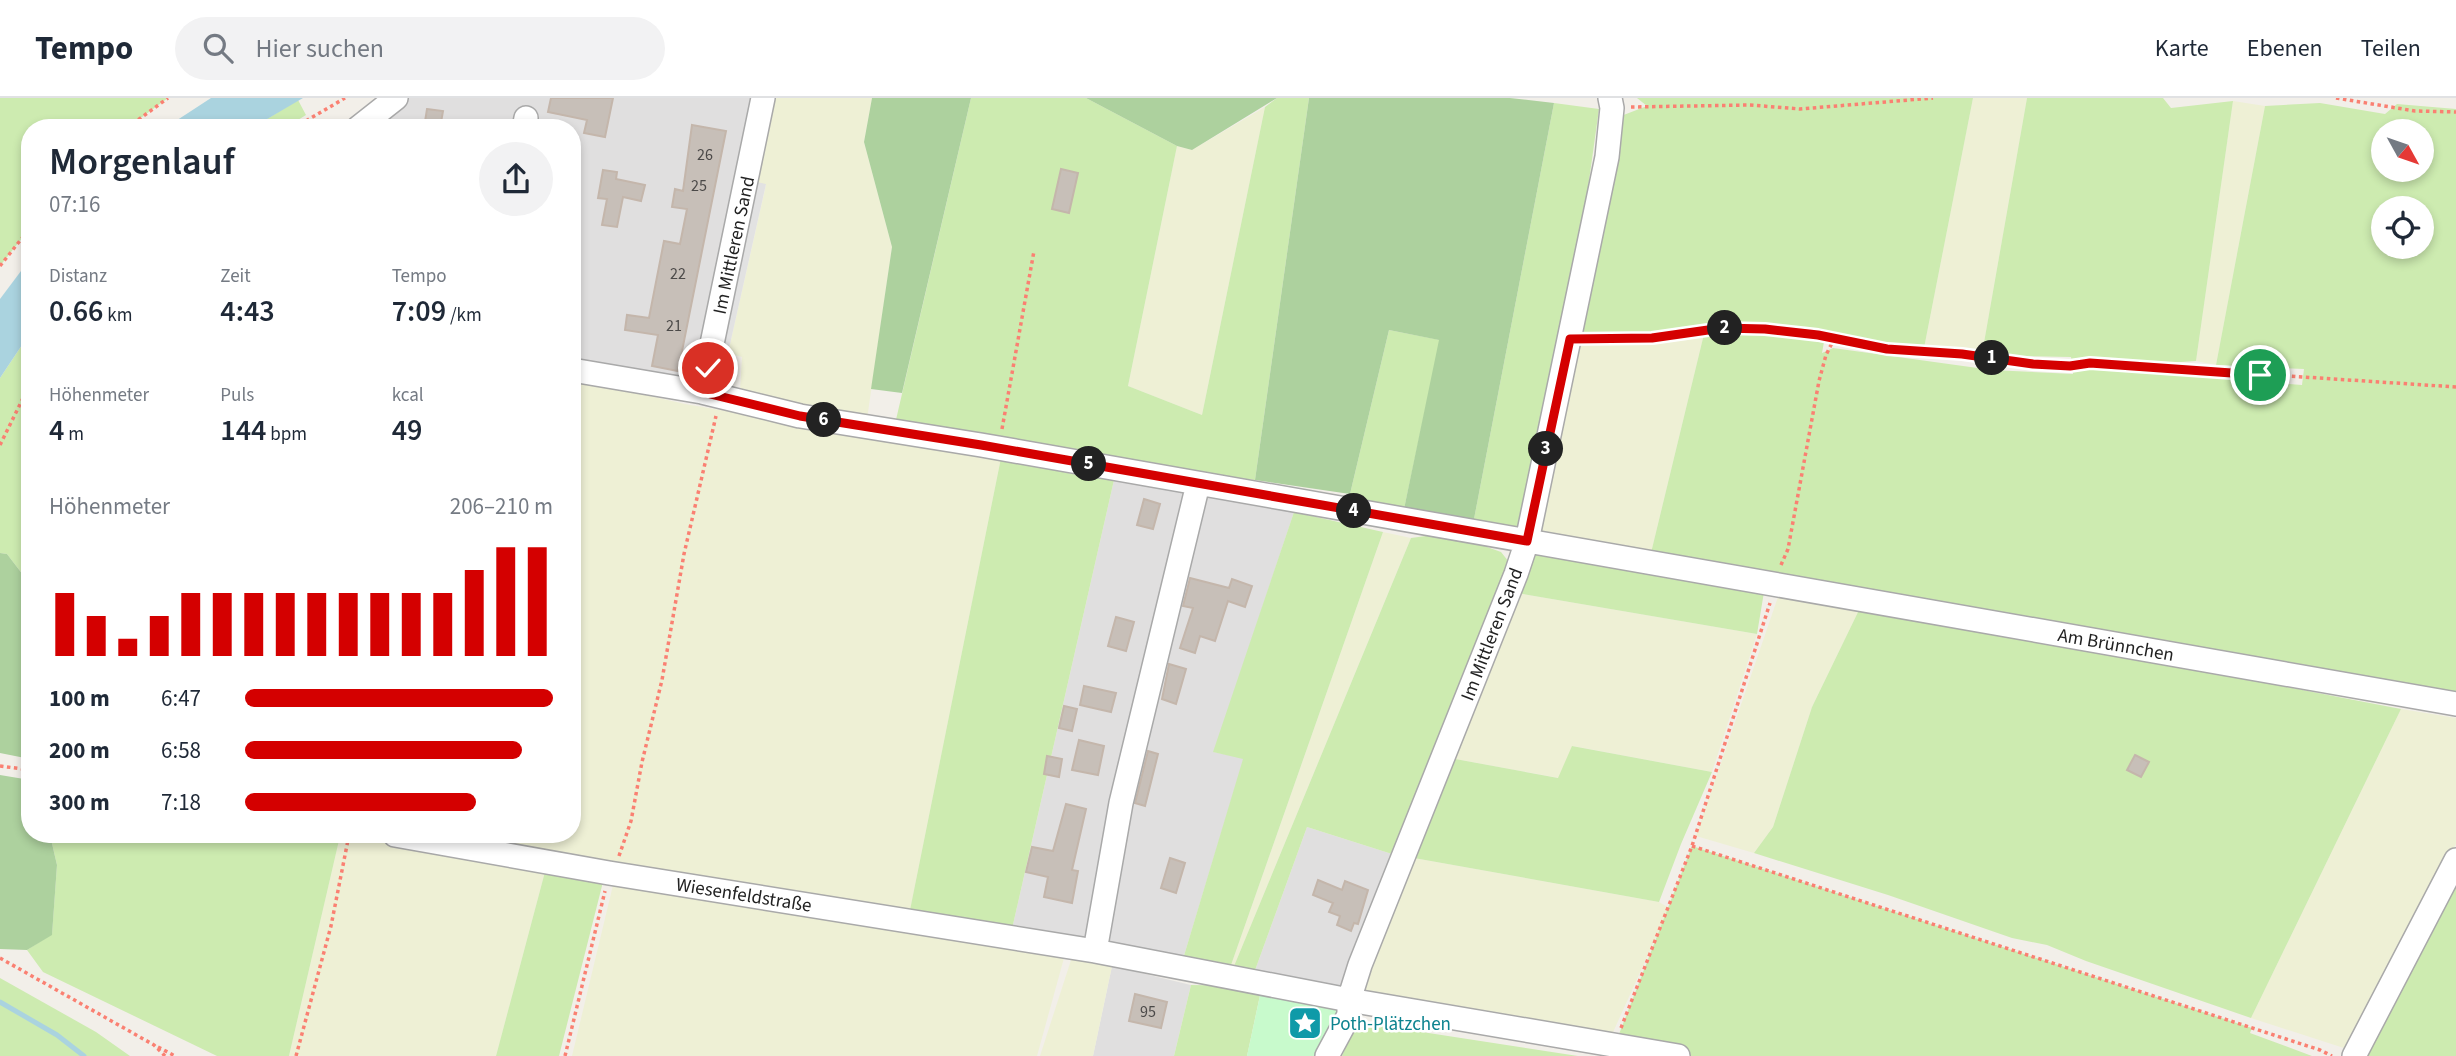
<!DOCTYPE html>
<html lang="de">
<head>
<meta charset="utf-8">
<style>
  :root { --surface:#fff; --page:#f2f2f3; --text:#1f2937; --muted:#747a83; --line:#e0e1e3; --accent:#d40000 }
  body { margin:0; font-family:"Source Sans 3",sans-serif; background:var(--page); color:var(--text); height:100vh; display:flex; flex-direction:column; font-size:26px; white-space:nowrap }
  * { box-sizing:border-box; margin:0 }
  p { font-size:23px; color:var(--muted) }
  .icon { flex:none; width:38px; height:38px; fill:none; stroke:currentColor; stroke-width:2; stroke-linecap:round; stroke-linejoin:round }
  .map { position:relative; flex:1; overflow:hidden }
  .details { position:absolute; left:21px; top:21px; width:560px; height:724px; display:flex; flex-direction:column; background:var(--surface); border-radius:28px; box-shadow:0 4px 10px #0003 }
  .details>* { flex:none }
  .needle { width:46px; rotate:130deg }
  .controls { position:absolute; left:2371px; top:21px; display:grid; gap:14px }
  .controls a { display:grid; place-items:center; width:63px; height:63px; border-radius:50%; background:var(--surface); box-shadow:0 4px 10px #0003; font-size:35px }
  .pin { position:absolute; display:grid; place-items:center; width:60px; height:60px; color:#fff; margin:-30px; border:4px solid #fff; border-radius:50%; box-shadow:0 2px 7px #0007 }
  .km { position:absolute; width:35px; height:35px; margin:-18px; border-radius:50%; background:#222; color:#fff; font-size:19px; line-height:35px; text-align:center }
  .round { display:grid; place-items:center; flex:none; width:74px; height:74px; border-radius:37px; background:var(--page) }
  .head { display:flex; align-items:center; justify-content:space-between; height:119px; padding:0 28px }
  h1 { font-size:38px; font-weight:600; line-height:52px }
  .metrics { display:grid; grid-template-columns:repeat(3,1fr); gap:10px; height:119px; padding:7px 28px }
  .metrics div { display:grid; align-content:center }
  .metrics b { font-size:30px; font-weight:600 }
  .metrics small { font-size:19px; font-weight:400 }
  .metrics p { font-size:19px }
  .chart { height:196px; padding:14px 28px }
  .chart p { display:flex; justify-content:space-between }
  .chart svg { width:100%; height:126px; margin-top:7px; stroke:var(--accent); stroke-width:6 }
  ul { padding:0 28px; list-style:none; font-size:23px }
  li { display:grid; grid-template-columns:112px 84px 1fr; align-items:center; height:52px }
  li i { height:18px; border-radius:9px; background:var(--accent) }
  header { display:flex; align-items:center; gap:42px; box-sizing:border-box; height:98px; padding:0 35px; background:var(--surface); border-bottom:2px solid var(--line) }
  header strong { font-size:33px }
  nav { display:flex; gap:38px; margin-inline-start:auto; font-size:24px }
  .search { width:490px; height:63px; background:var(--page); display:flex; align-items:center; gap:18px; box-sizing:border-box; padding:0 24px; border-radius:38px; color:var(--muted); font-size:26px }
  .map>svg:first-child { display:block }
</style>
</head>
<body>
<header>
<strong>Tempo</strong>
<div class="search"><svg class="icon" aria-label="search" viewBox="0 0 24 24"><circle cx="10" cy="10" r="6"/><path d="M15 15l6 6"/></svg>Hier suchen</div>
<nav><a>Karte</a><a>Ebenen</a><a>Teilen</a></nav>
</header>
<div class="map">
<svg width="2456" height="958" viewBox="0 0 2456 958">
  <rect width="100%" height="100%" fill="#f2efe9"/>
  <path fill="#e0dfdf" d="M 405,0 L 758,0 L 692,288 L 572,267 L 572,30 L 366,30 Z
    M 1114,382 L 1294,414 L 1214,654 L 1244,660 L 1183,861 L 1012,831 Z
    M 1307,729 L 1392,756 L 1342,892 L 1254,875 Z
    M 1112,868 L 1191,887 L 1174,958 L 1093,958 Z"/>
  <path fill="#eef0d5" d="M 774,0 L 872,0 L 864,44 L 892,149 L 867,321 L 740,293 L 742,259 L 728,255 L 766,87 L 755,84 Z
    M 1973,0 L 2027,0 L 1982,256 L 1924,250 Z
    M 2233,3 L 2265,8 L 2216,267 L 2196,263 Z
    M 1265,9 L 1202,317 L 1128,288 L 1177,48 L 1192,52 Z
    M 1651,233 L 1704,236 L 1650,459 L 1541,436 L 1535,427 L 1577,238 L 1646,238 Z
    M 572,280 L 685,306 L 1001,360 L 910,812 L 583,760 L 451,737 L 572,737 Z
    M 1383,434 L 1411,440 L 1232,873 L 1230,870 Z
    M 1517,495 L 1757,536 L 1712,674 L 1573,648 L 1559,680 L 1450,660 Z
    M 1779,496 L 1859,512 L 1812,609 L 1773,729 L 1754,755 L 1696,738 Z
    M 2401,611 L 2456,620 L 2456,746 L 2350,952 L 2251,920 Z
    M 340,738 L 546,770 L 496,958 L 289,958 Z
    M 1414,760 L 1659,804 L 1669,810 L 1610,941 L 1357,896 Z
    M 614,783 L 1064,860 L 1037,958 L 572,958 Z
    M 1072,859 L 1112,868 L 1093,958 L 1040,958 Z"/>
  <path fill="#cdebb0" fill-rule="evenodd" d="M 0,0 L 168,0 L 127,30 L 30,30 L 30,130 L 0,168 Z
    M 971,0 L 1086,0 L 1177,48 L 1128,288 L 1202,317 L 1265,9 L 1277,0 L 1309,0 L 1255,382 L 1111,364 L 895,326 Z
    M 1637,0 L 1973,0 L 1924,250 L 1824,244 L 1822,255 L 1833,250 L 1992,272 L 2073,276 L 2071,259 L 2015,258 L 2014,262 L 1982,256 L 2027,0 L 2163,0 L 2171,10 L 2233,3 L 2196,263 L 2167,265 L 2165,276 L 2302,287 L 2304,271 L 2216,267 L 2265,8 L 2320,5 L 2385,16 L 2397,6 L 2456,11 L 2456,597 L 2301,566 L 2257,563 L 1650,459 L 1704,236 L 1652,233 L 1646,238 L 1577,238 L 1621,18 L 1647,8 ZM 2384,33 L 2422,33 L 2422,72 L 2384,72 ZM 2384,110 L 2422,110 L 2422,149 L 2384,149 Z
    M 298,2 L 306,17 L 285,30 L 252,30 Z
    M 1554,5 L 1599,11 L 1576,176 L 1518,432 L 1474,421 Z
    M 1389,232 L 1440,242 L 1403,416 L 1350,396 Z
    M 30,235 L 30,486 L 7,456 L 0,455 L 0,280 Z
    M 1001,360 L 1081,378 L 1114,382 L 1012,831 L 975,827 L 910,812 Z
    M 1294,414 L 1383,434 L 1230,870 L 1232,873 L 1411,440 L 1448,435 L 1501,454 L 1509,464 L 1447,635 L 1392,756 L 1307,729 L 1254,875 L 1232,873 L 1183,861 L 1243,661 L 1213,654 Z
    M 1532,450 L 1765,488 L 1757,536 L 1517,495 Z
    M 1859,512 L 1983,535 L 1985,532 C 2124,556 2263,585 2401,611 L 2251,920 L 2086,863 L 2047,847 L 2012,840 L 1888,797 L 1754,755 L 1773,729 L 1812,609 Z
    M 1572,648 L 1712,674 L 1681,746 L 1659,804 L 1414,760 L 1450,660 L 1558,680 Z
    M 50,737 L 340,738 L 289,958 L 217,958 L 43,874 L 27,852 L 52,836 L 57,767 Z
    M 1692,748 L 2252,930 L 2250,935 L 2312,958 L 1678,958 L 1614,949 Z
    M 546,770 L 604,780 L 559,958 L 496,958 Z
    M 2456,781 L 2456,958 L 2363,958 Z
    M 0,880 L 96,934 L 130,958 L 0,958 Z
    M 1191,887 L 1262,888 L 1247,958 L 1174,958 Z
    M 1357,924 L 1578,958 L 1342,958 Z"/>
  <path fill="#add19e" d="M 872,0 L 971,0 L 902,295 L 871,291 L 892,149 L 864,44 Z
    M 1086,0 L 1277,0 L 1192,52 L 1177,48 Z
    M 1309,0 L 1510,0 L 1554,5 L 1474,421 L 1403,416 L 1439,242 L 1389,232 L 1350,396 L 1255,382 Z
    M 0,455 L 7,456 L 30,486 L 30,661 L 0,655 Z
    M 0,677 L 30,682 L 30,737 L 50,737 L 57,767 L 52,837 L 27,852 L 0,851 Z"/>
  <path fill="#c8facc" d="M 1262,888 L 1344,913 L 1322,958 L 1247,958 Z"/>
  <path fill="#e2e2e2" d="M 746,82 L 766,86 L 728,255 L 710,259 Z"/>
  <path fill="#aad3df" d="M 211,0 L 303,0 L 252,30 L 165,30 Z
    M 30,161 L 30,235 L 0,280 L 0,201 Z"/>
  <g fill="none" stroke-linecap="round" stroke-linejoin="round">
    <path stroke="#aad3df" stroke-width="5" d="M 0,904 L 57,937 L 84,958"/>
  </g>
  <path fill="#c7bfb8" stroke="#c4b6ab" stroke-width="2" d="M 551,0 L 613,0 L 605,39 L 584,35 L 587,22 L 548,14 Z
    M 427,11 L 443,13 L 440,30 L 424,30 Z
    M 692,27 L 726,33 L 678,273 L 652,268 L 658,237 L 625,232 L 627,217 L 649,220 L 664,143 L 680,146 L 687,111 L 672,109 L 675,91 L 683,93 Z
    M 1061,71 L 1078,75 L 1069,115 L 1052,111 Z
    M 603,72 L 617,74 L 616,81 L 645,87 L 641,103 L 623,99 L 617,129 L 602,127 L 607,101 L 598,100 Z
    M 1144,401 L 1160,406 L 1153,431 L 1137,427 Z
    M 1190,480 L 1229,490 L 1232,481 L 1252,488 L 1245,509 L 1228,503 L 1215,543 L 1200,538 L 1195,555 L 1180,550 L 1193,510 L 1183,508 Z
    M 1116,519 L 1134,524 L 1126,553 L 1108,548 Z
    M 1169,566 L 1186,571 L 1176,606 L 1162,601 Z
    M 1084,588 L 1116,595 L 1111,614 L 1080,607 Z
    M 1064,608 L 1077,611 L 1072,633 L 1059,630 Z
    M 1079,642 L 1104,648 L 1098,677 L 1072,672 Z
    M 1148,653 L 1158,656 L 1145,708 L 1135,705 Z
    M 2135,657 L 2149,664 L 2141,679 L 2127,672 Z
    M 1047,658 L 1062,661 L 1059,679 L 1044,676 Z
    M 1066,706 L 1086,711 L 1072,772 L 1078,773 L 1072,805 L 1044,799 L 1048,779 L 1026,774 L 1032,749 L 1053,753 Z
    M 1170,760 L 1185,765 L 1176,795 L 1161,790 Z
    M 1318,782 L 1342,792 L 1345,783 L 1368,792 L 1358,826 L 1354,825 L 1351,833 L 1337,827 L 1340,818 L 1329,814 L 1333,805 L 1313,797 Z
    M 1135,896 L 1167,904 L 1161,930 L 1129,923 Z"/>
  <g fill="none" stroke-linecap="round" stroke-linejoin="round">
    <g stroke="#a9a9a9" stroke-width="26">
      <path id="minor" d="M 358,30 L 396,0
        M 524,30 L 526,20
        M 572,272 L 702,294 L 800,318 L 981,347 L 2456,606
        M 702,294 L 763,0
        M 395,737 L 609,775 L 1095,853 L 1349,902 L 1678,958
        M 1095,853 L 1121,705 L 1198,386
        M 1327,958 L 1349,917 L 1349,902 L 1360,867 L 1516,476 L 1527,443 L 1607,59 L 1612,10 L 1610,0
        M 2354,958 L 2456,762"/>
    </g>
    <path stroke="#fa8072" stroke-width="3.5" stroke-dasharray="3.5 3.5" stroke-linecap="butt" d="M 2336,0 L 2415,13 L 2456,14
      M 1631,9 L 1750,7 L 1800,11 L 1933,0
      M 127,30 L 168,0
      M 294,30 L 345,0
      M 0,168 L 30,130
      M 1589,241 L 1670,239 L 1722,230 L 1765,231 L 1818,237 L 1887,251 L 1962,256 L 2033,266 L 2070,268 L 2090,265 L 2456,289
      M 1002,331 L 1034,153
      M 0,347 L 30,286
      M 1781,467 L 1788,451 L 1819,283 L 1826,257 L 1834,241
      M 0,668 L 30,672
      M 1692,748 L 2320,952 L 2332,958
      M 619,758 L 631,723 L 642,664 L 662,582 L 684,456 L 716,318
      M 0,860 L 154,947 L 165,958
      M 1305,913 L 1317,937
      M 1621,930 L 1692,748 L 1770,505
      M 158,949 L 175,958
      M 296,958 L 331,828 L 349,737
      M 565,958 L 605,793"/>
    <use href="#minor" stroke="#fff" stroke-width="23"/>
  </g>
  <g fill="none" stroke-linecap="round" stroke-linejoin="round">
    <g stroke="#fff" stroke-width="14">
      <path id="route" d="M 708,270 L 702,294 L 800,318 L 981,347 L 1527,443 L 1570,241 L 1652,240 L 1722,230 L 1765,231 L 1818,237 L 1887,251 L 1962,256 L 2033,266 L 2070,268 L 2090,265 L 2260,277"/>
    </g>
    <use href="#route" stroke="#d40000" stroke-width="9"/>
  </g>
  <defs>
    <g id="sight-square" transform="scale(1.75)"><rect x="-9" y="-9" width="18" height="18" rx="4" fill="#0f9aa8" stroke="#fff"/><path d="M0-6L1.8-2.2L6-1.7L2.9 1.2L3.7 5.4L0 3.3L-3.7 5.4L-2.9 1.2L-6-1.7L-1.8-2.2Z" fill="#fff"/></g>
  </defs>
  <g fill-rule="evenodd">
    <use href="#sight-square" x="1305" y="925"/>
  </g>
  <g text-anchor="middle" stroke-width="5" stroke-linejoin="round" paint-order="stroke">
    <g font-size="16" fill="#4b4948">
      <text x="705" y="62">26</text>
      <text x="699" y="93">25</text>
      <text x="678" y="181">22</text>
      <text x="674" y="233">21</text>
      <text x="1148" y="919">95</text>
    </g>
    <g font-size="19" fill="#222" stroke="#fff">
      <text transform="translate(733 147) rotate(-78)" y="7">Im Mittleren Sand</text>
      <text transform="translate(1491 536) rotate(-69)" y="7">Im Mittleren Sand</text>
      <text transform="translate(2116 546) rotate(10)" y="7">Am Brünnchen</text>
      <text transform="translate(744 796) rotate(9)" y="7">Wiesenfeldstraße</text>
    </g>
    <g font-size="19" fill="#0d838f" stroke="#fff" text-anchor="start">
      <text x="1330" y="932">Poth-Plätzchen</text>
    </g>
  </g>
</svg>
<div class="controls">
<a><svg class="needle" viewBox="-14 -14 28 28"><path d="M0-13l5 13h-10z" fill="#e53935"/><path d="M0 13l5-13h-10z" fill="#747a83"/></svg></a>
<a><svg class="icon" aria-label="locate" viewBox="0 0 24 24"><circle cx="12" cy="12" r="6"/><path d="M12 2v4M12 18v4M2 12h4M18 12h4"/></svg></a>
</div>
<div class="pin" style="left:2260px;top:277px;background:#1e9e55"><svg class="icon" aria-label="arrive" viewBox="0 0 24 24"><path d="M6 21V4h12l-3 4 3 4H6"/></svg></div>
<div class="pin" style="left:708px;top:270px;background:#d93025"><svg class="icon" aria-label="check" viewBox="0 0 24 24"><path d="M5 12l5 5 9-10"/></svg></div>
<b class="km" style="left:1992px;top:260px">1</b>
<b class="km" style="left:1725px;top:230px">2</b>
<b class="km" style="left:1546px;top:351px">3</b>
<b class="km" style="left:1354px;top:413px">4</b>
<b class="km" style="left:1089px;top:366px">5</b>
<b class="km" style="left:824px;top:322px">6</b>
<section class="details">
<div class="head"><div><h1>Morgenlauf</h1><p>07:16</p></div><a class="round"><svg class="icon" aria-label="share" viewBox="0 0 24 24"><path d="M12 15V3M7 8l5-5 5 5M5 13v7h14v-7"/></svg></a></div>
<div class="metrics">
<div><p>Distanz</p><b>0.66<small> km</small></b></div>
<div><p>Zeit</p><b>4:43</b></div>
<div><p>Tempo</p><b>7:09<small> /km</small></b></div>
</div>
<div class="metrics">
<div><p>Höhenmeter</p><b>4<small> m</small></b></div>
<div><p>Puls</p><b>144<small> bpm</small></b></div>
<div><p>kcal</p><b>49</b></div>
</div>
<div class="chart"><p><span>Höhenmeter</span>206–210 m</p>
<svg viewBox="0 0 160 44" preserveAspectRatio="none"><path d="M5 44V22M15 44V30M25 44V38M35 44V30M45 44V22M55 44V22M65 44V22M75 44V22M85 44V22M95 44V22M105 44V22M115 44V22M125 44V22M135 44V14M145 44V6M155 44V6"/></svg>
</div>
<ul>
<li><b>100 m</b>6:47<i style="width:100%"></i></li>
<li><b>200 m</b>6:58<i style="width:90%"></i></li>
<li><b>300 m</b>7:18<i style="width:75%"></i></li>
</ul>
</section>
</div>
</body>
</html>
